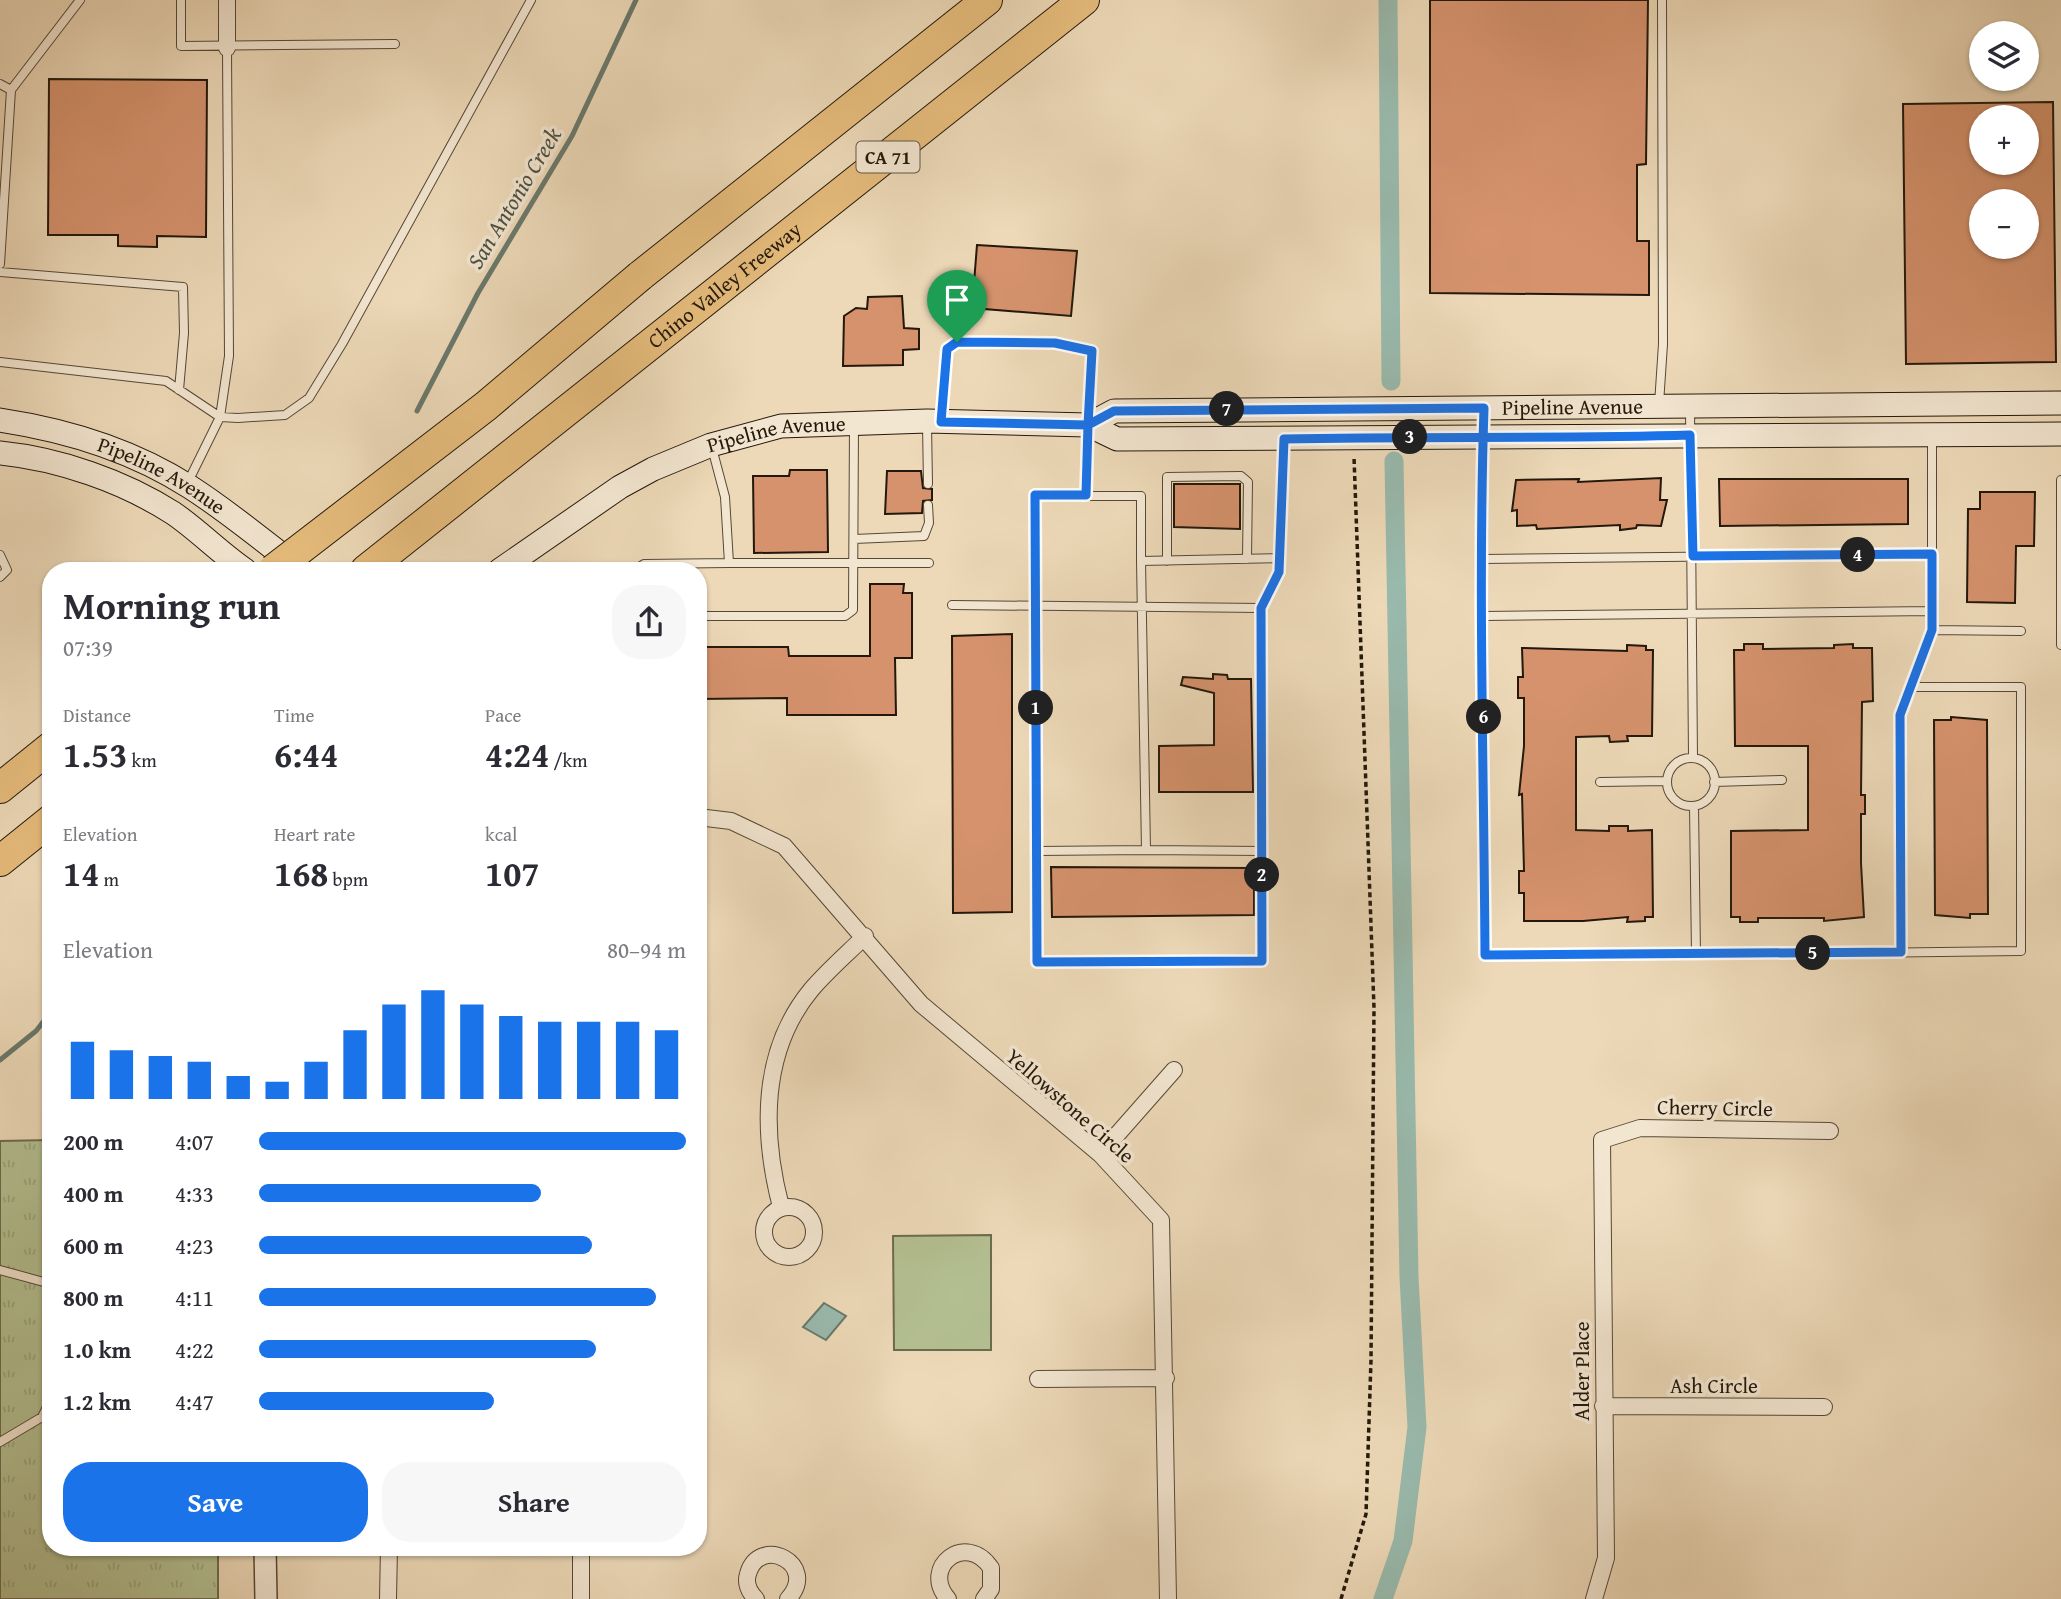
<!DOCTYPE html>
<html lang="en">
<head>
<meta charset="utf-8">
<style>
  :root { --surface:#fff; --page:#f7f7f7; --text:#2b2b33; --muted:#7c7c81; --accent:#1a73e8 }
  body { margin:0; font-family:"Gentium Book Plus",serif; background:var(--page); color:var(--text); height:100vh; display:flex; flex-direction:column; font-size:26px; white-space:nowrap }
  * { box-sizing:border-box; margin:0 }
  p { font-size:23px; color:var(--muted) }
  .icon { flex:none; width:38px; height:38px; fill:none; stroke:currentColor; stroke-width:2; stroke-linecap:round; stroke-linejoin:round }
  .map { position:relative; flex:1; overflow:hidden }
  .panel { position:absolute; left:42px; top:562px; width:665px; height:994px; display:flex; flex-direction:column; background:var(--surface); border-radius:28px; box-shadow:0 2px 5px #0004 }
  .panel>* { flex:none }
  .buttons { position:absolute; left:1969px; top:21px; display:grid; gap:14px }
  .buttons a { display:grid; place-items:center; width:70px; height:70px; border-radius:50%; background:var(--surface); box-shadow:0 2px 5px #0004; font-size:35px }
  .pin { position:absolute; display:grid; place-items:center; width:60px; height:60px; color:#fff; margin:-72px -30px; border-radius:50% 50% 50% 0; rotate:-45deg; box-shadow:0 0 7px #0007 }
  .pin .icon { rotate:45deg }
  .km { position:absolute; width:35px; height:35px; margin:-18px; border-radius:50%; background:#222; color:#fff; font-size:19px; line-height:35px; text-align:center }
  .round { display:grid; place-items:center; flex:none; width:74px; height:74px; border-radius:28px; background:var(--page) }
  .headline { display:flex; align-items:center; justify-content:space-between; height:119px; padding:0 21px }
  h1 { font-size:38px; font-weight:800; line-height:52px }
  .figures { display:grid; grid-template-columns:repeat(3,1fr); gap:10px; height:119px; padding:7px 21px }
  .figures div { display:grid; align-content:center }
  .figures b { font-size:35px; font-weight:800 }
  .figures small { font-size:19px; font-weight:400 }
  .figures p { font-size:19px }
  .chart { height:196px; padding:14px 21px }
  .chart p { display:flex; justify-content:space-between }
  .chart svg { width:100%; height:126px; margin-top:7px; stroke:var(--accent); stroke-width:6 }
  .primary-button { display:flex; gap:14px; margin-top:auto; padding:14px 21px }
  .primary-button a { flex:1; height:80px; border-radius:28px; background:var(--accent); color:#fff; font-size:28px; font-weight:800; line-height:80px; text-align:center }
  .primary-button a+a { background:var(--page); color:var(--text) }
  ul { padding:0 21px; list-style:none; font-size:23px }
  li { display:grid; grid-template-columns:112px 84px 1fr; align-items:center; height:52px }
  li i { height:18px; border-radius:9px; background:var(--accent) }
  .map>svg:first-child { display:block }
</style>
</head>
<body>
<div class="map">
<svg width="2061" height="1599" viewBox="0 0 2061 1599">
  <defs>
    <pattern id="grass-tufts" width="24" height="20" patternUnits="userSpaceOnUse" patternTransform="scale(1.75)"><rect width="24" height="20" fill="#b4c092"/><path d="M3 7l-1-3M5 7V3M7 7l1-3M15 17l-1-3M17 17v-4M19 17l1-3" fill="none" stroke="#9aa47d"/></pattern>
  </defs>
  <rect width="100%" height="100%" fill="#edd9b8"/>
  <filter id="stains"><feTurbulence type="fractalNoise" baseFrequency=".00286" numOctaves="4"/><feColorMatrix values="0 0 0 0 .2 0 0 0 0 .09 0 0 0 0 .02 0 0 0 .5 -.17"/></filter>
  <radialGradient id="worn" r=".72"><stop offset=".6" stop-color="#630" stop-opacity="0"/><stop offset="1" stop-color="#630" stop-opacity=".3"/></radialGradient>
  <path fill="url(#grass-tufts)" stroke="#6c6c4e" stroke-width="2" d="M 51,1140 L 51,1547 L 218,1547 L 218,1599 L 0,1599 L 0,1141 Z"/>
  <path fill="#b4c092" stroke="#6c6c4e" stroke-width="2" d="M 991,1235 L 991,1350 L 894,1350 L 893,1236 Z"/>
  <path fill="#99baad" stroke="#6a796c" stroke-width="2" d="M 824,1303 L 846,1316 L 826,1340 L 803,1327 Z"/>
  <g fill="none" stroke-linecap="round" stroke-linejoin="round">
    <path stroke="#6a796c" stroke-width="5" d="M 417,411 L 478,293 L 572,136 L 636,0
      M 0,1060 L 36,1031 L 51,1012"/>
    <path stroke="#99baad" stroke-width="19" d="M 1388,0 L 1391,381
      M 1383,1599 L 1403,1541 L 1417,1427 L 1409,1277 L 1394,461"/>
  </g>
  <path fill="#d5926d" stroke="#23180b" stroke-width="2" fill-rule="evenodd" d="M 1430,0 L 1648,0 L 1646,164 L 1637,165 L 1637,241 L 1649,241 L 1649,295 L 1430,293 Z
    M 49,79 L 207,80 L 206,237 L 157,236 L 157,247 L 118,246 L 118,235 L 48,235 Z
    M 2053,102 L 2056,362 L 1906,364 L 1903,104 ZM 1981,117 L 2026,117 L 2026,163 L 1981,163 ZM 1981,201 L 2026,201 L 2026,247 L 1981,247 Z
    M 977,245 L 1077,251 L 1071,316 L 972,308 Z
    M 902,296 L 904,328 L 919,329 L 919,349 L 903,350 L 903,365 L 843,366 L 844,316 L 856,308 L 867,309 L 868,297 Z
    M 790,470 L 827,470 L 828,552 L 754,553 L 753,476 L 789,476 Z
    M 887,471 L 921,471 L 923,488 L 932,489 L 932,500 L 923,501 L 922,513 L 885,514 Z
    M 1661,478 L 1660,500 L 1667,500 L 1661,526 L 1637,525 L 1636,528 L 1620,530 L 1620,525 L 1537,529 L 1536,525 L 1517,526 L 1517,510 L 1512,511 L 1516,480 L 1579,479 L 1578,482 Z
    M 1719,479 L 1908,479 L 1908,524 L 1720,526 Z
    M 1174,484 L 1240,484 L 1240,529 L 1174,527 Z
    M 1980,492 L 2035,492 L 2034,546 L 2016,546 L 2015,603 L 1967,602 L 1968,509 L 1980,509 Z
    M 870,584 L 904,584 L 903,593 L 912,593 L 912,658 L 895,658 L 896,715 L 787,715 L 787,698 L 698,699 L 698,647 L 788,647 L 789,656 L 870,656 Z
    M 1012,634 L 1012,912 L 953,913 L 952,636 Z
    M 1744,644 L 1763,644 L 1763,649 L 1834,648 L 1834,645 L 1853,644 L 1853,648 L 1872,648 L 1873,701 L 1862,702 L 1861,795 L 1865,795 L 1865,814 L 1861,814 L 1861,863 L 1864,917 L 1824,921 L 1824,918 L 1758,918 L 1758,922 L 1740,922 L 1740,917 L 1731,917 L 1731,831 L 1808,830 L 1808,746 L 1735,746 L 1734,650 L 1744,650 Z
    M 1627,645 L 1646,646 L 1646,650 L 1653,650 L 1652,736 L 1627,736 L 1628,741 L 1610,742 L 1609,736 L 1576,737 L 1576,830 L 1609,831 L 1609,826 L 1628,826 L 1628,831 L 1652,830 L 1653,917 L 1645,917 L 1645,921 L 1627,922 L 1628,917 L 1583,921 L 1524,921 L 1524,893 L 1519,893 L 1519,871 L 1524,871 L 1522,794 L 1519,795 L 1524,746 L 1524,698 L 1518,698 L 1518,677 L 1523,677 L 1522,648 L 1627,651 Z
    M 1213,674 L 1227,675 L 1228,679 L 1251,679 L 1253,792 L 1159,792 L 1159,746 L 1214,745 L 1214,693 L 1181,685 L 1183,677 L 1213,679 Z
    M 1951,717 L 1987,720 L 1988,914 L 1970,914 L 1970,918 L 1935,915 L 1934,720 L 1951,720 Z
    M 1051,867 L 1254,868 L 1254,915 L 1052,917 Z"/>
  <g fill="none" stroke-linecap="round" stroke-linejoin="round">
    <g stroke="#564836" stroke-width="10">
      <path id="service" d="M 181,0 L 181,46 L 395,44
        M 0,84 L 11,90 L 0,264
        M 11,90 L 80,0
        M 0,272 L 183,287 L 184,333 L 179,390
        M 0,362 L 166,381 L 220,417 L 238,418 L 285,415 L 309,398 L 342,344 L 531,0
        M 1659,404 L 1663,344 L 1662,0
        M 1690,407 L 1693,758
        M 1484,409 L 1483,559 L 1932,554
        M 941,420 L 947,349 L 957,342 L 1055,343 L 1092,351 L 1086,496
        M 927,424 L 928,484
        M 712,448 L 725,497 L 729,563 L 929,563
        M 2061,480 L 2061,645
        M 188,482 L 220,417 L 229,356 L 227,48
        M 854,539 L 924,536 L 929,523 L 928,505
        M 0,555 L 7,570 L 0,577
        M 1279,558 L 1141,561 L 1141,496 L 1035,496 L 1037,962 L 1262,961 L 1261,608 L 1279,572 L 1285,439
        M 1483,559 L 1484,955 L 1696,955
        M 1167,561 L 1167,477 L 1241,476 L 1248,482 L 1247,559
        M 635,570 L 644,564 L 729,563
        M 952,605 L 1261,608
        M 698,616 L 845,616 L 853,610 L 854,425
        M 1484,616 L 1932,611
        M 1932,630 L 2021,631
        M1667 782a24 24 0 1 1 48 0a24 24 0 1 1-48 0Z
        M 1600,782 L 1667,781
        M 1714,782 L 1782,780
        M 1694,806 L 1696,955 L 2021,951 L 2021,687 L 1913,687 L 1932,630 L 1932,438
        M 1146,850 L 1262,851
        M 1037,851 L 1146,850 L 1141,561
        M 1901,952 L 1900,715 L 1913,687
        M 0,1270 L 51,1284
        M 0,1442 L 42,1417 L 51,1399"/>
    </g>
    <g stroke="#564836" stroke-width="18">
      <path id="minor" d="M 227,48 L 227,0
        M 698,817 L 731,821 L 784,846 L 921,1004 L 1100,1154 L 1161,1220 L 1168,1599
        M 1100,1154 L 1174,1070
        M764 1232a25 25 0 1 1 50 0a25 25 0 1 1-50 0Z
        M 781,1207 C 762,1134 760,1052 811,990 C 827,971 847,954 865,936
        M 1038,1379 L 1166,1378
        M 1603,1406 L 1824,1407
        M 388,1599 L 389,1547
        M 581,1599 L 581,1547
        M 756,1599 C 749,1592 745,1583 748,1574 C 759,1534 820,1564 788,1599
        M 948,1599 C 920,1567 966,1531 991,1568 L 991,1589 L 984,1599
        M 1594,1599 L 1606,1558 L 1602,1140 L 1640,1128 L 1830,1131"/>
    </g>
    <g stroke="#564836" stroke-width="24">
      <path id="tertiary" d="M 265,1547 L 266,1599"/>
    </g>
    <g stroke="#23180b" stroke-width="25">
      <g id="secondary">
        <path id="s1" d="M 0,420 C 66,430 134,451 190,487 C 229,512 265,542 301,570"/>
        <path id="s2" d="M 1088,425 L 1114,411 L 2061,403"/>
        <path d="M 0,453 C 59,459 123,481 173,513 C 198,530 220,553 245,570"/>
        <path id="s3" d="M 500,570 L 620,487 L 653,469 L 711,445 L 781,426 L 927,421 L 1088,425 L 1117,439 L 2061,434"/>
      </g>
    </g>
    <g stroke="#23180b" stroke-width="32">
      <g id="motorway">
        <path d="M 640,276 L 987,0"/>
        <path id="s4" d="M 366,570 L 1084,0"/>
        <path d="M 0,788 L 51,747"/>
        <path d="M 0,861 L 51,820"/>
      </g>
    </g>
    <path stroke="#23180b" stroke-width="3.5" stroke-dasharray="5 3.5" stroke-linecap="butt" d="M 1341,1599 L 1366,1514 L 1371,1360 L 1374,1008 L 1354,457"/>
    <use href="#service" stroke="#f3e6d1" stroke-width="8"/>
    <use href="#minor" stroke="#f3e6d1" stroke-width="16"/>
    <use href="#tertiary" stroke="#f3e6d1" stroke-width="21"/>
    <use href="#secondary" stroke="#f3e6d1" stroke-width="23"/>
    <use href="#motorway" stroke="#e6bc7c" stroke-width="30"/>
    <g stroke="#23180b" stroke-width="32" stroke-linecap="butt">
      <path id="motorway-bridge" d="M 273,570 L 486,406 L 640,276"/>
    </g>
    <use href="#motorway-bridge" stroke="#e6bc7c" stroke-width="30"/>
  </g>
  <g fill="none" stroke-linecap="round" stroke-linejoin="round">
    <g stroke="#fff" stroke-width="14">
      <path id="route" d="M 957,342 L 947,349 L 941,422 L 1088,425 L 1086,495 L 1035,495 L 1037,962 L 1262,961 L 1261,608 L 1279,572 L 1284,439 C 1420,436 1555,439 1690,435 L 1693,556 L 1932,554 L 1932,630 L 1900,715 L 1901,952 L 1485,955 C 1484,773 1478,590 1484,408 L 1114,411 L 1088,425 L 1092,351 L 1055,343 L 957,342"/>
    </g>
    <use href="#route" stroke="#1a73e8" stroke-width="9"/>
  </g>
  <g text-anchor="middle" stroke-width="7" stroke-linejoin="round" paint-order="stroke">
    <rect fill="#f3e6d1" stroke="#615646" stroke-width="2" x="856.5" y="141.5" width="63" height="31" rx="5"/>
    <g font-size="19" font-weight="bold" fill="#23180b">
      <text x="888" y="164">CA 71</text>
    </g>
    <g font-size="21" fill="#23180b" stroke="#f3e6d1">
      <text dy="7" stroke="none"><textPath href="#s4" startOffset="458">Chino Valley Freeway</textPath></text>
      <text dy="7" stroke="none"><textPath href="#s2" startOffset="488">Pipeline Avenue</textPath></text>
      <text dy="7" stroke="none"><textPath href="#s3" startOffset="313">Pipeline Avenue</textPath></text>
      <text dy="7" stroke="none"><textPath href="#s1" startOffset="172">Pipeline Avenue</textPath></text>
      <text transform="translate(1070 1106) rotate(41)" y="7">Yellowstone Circle</text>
      <text transform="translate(1715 1108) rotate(1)" y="7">Cherry Circle</text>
      <text transform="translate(1582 1371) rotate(-90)" y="7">Alder Place</text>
      <text x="1714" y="1393">Ash Circle</text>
    </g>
    <g font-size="23" font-style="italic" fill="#4c5144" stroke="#f3e6d1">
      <text transform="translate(514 198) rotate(-59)" y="8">San Antonio Creek</text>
    </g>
  </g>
  <rect width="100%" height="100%" filter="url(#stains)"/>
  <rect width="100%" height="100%" fill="url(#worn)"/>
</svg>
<div class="buttons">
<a><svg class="icon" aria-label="layers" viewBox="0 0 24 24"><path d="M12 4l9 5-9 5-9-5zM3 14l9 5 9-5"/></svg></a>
<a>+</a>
<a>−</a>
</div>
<div class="pin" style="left:957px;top:342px;background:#1e9e55"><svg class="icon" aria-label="arrive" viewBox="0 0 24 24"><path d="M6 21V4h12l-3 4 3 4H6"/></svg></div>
<b class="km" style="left:1036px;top:708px">1</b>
<b class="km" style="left:1262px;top:875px">2</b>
<b class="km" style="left:1410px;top:437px">3</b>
<b class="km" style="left:1858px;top:555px">4</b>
<b class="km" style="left:1813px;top:953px">5</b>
<b class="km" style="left:1484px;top:717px">6</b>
<b class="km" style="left:1227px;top:409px">7</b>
<section class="panel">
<div class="headline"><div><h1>Morning run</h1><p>07:39</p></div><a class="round"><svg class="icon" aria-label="share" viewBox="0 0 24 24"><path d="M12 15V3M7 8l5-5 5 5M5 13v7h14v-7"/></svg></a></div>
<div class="figures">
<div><p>Distance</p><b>1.53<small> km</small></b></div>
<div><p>Time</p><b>6:44</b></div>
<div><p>Pace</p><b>4:24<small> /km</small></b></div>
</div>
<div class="figures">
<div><p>Elevation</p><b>14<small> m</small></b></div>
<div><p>Heart rate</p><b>168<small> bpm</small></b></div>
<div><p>kcal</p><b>107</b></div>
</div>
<div class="chart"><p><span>Elevation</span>80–94 m</p>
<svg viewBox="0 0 160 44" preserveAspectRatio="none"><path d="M5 44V24M15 44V27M25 44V29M35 44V31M45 44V36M55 44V38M65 44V31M75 44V20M85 44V11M95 44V6M105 44V11M115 44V15M125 44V17M135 44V17M145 44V17M155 44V20"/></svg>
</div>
<ul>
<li><b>200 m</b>4:07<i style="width:100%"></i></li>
<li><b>400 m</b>4:33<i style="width:66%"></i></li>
<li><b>600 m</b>4:23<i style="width:78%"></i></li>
<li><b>800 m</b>4:11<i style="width:93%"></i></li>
<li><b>1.0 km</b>4:22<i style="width:79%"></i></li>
<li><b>1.2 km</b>4:47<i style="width:55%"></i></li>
</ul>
<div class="primary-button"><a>Save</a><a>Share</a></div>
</section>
</div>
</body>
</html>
